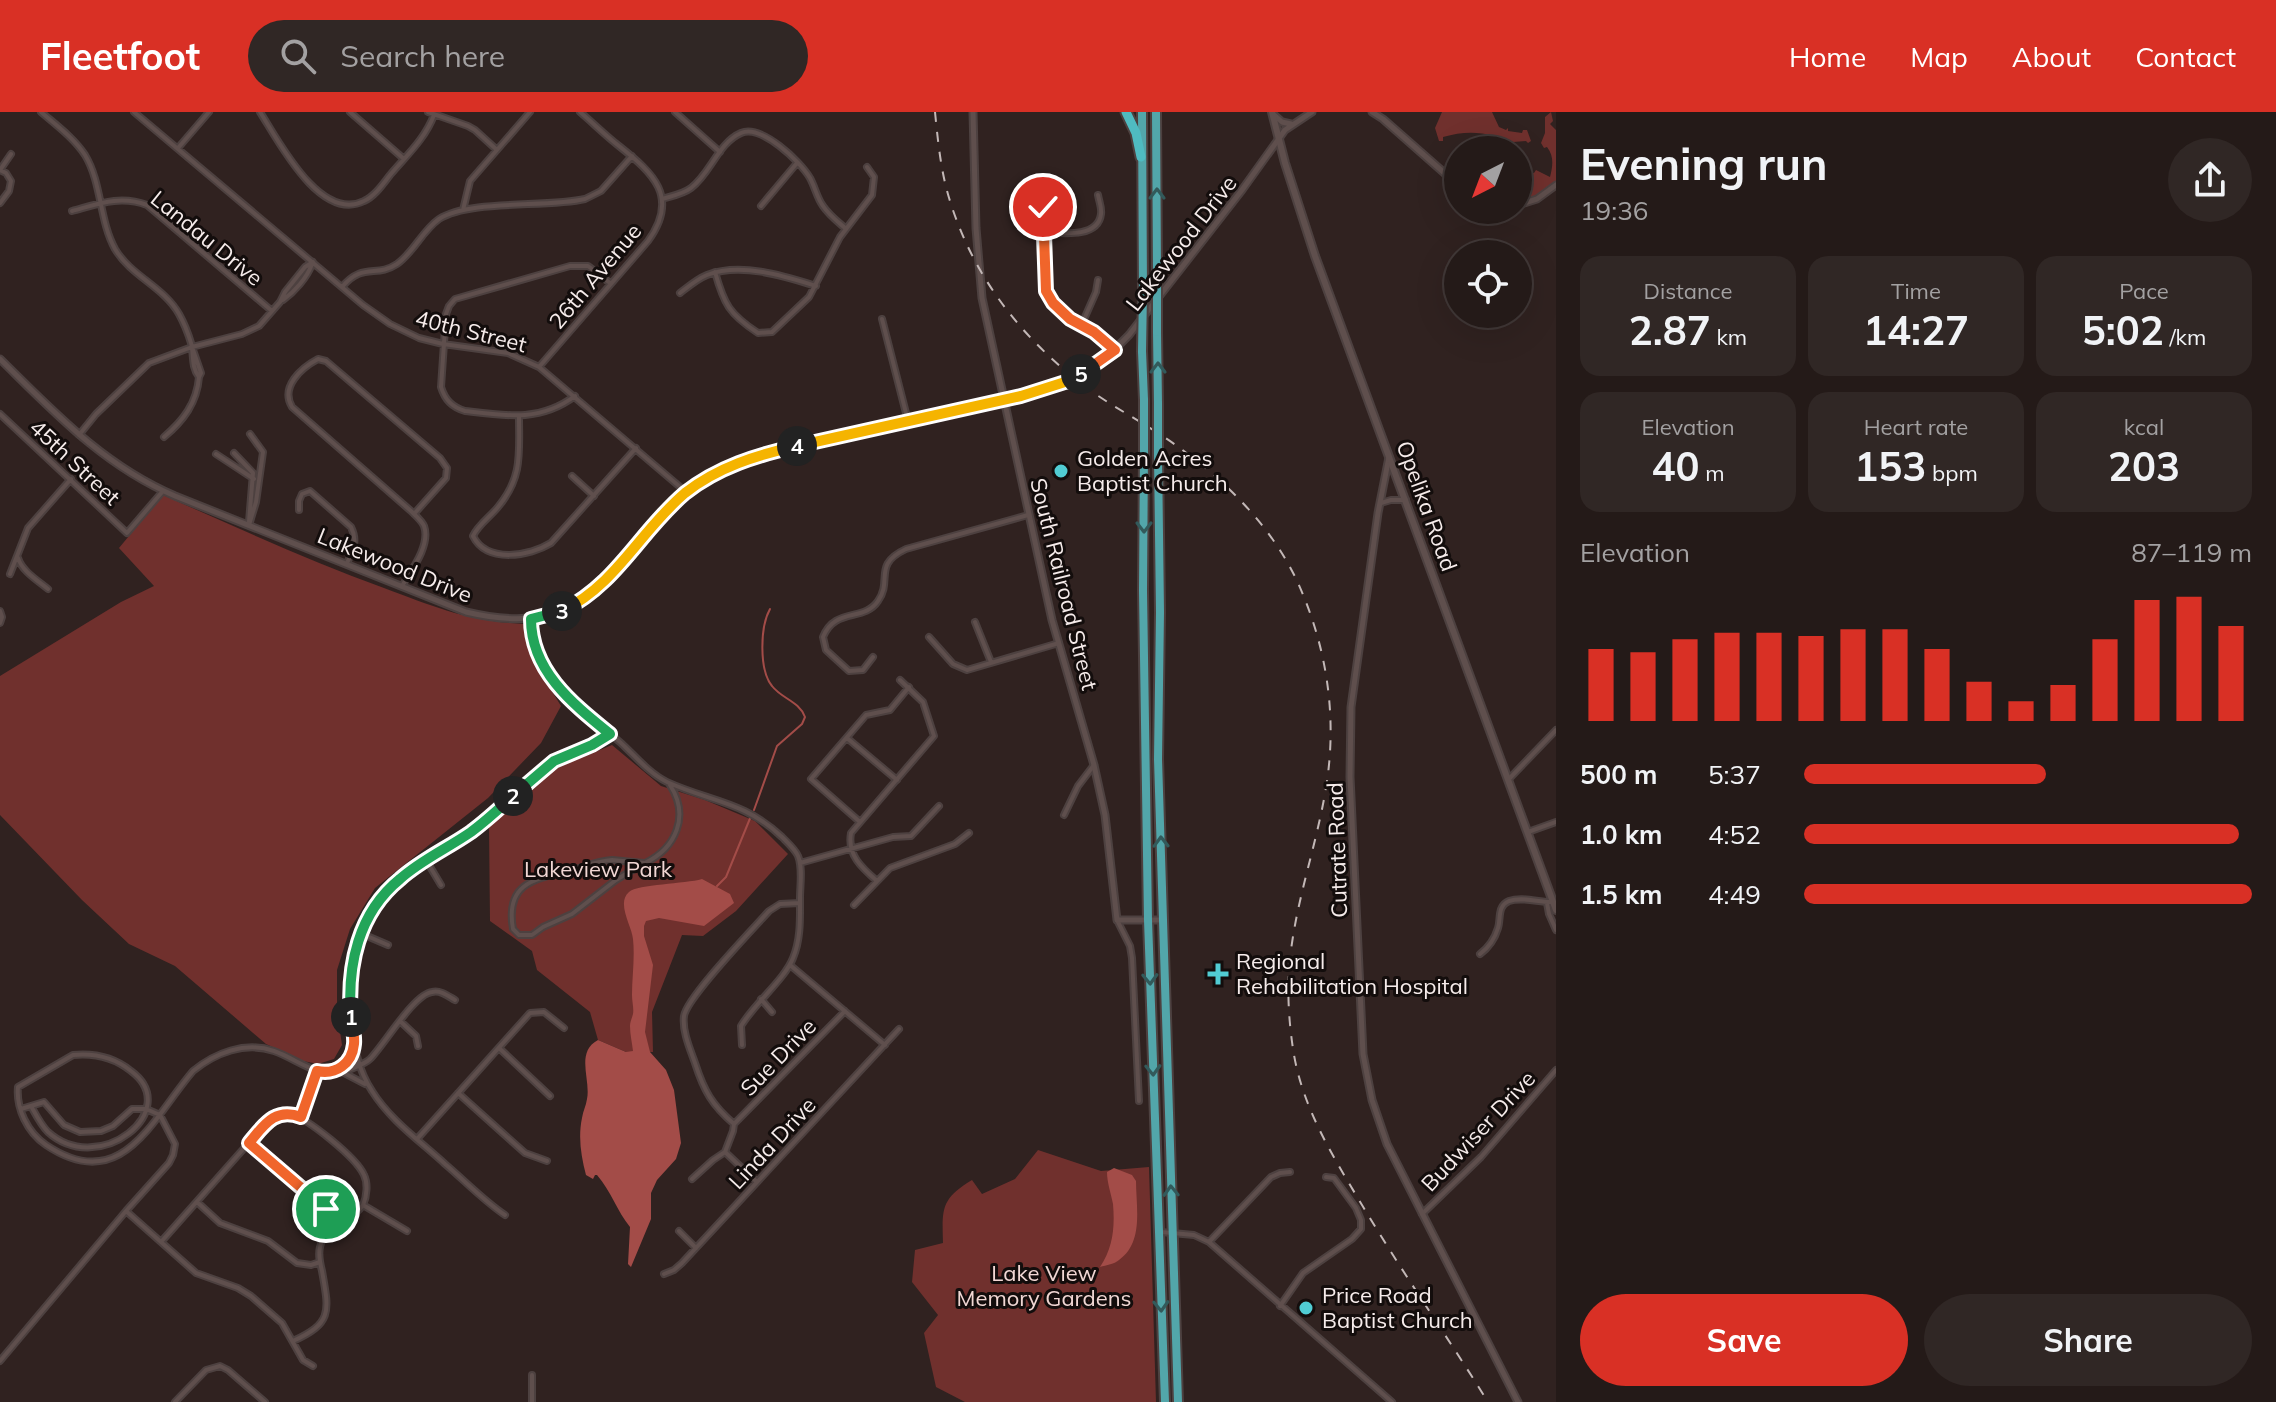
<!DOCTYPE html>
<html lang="en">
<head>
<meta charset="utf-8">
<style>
  :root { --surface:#241a18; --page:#302725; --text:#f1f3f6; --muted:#a3a1a2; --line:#413837; --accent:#d93025 }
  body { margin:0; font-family:Mulish,sans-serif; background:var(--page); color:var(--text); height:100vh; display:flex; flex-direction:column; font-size:30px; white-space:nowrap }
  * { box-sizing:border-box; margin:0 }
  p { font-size:26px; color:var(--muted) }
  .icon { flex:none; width:44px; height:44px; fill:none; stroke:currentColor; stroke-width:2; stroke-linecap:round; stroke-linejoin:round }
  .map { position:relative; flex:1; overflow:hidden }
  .side { display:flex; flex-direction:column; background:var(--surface); width:720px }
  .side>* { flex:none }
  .needle { width:52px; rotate:222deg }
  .controls { position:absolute; left:1444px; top:24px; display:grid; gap:16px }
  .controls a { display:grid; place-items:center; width:88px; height:88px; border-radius:50%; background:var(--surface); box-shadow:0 8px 32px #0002,0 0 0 2px var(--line); font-size:40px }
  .pin { position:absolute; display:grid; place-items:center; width:68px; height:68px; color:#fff; margin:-34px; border:4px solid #fff; border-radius:50%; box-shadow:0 2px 8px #0007 }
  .km { position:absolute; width:40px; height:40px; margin:-20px; border-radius:50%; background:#222; color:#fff; font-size:22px; line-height:40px; text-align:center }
  .round { display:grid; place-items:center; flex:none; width:84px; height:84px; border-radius:42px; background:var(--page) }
  .summary { display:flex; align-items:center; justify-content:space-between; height:136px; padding:0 24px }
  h1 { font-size:44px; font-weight:700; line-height:60px }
  .stats { display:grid; grid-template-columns:repeat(3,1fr); gap:12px; height:136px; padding:8px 24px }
  .stats div { display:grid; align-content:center; border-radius:20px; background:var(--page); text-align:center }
  .stats b { font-size:40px; font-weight:700 }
  .stats small { font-size:22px; font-weight:400 }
  .stats p { font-size:22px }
  .chart { height:224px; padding:16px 24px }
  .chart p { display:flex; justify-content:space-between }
  .chart svg { width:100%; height:144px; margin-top:8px; stroke:var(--accent); stroke-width:6 }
  .action { display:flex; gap:16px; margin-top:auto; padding:16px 24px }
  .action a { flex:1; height:92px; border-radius:48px; background:var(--accent); color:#fff; font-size:32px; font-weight:700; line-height:92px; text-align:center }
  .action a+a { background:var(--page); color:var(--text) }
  ul { padding:0 24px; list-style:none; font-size:26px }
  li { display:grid; grid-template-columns:128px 96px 1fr; align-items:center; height:60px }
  li i { height:20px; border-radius:10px; background:var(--accent) }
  header { display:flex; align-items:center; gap:48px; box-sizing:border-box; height:112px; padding:0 40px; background:var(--accent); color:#fff }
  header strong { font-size:38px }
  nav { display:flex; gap:44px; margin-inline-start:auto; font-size:28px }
  .search { width:560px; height:72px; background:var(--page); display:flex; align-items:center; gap:20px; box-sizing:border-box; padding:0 28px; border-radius:44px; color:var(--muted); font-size:30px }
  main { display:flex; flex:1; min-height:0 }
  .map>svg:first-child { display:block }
</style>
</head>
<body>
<header>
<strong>Fleetfoot</strong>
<div class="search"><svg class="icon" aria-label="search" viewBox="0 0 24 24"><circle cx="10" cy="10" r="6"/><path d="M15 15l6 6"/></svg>Search here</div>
<nav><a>Home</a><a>Map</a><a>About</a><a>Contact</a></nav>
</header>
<main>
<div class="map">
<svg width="1556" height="1290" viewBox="0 0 1556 1290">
  <rect width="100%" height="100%" fill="#302220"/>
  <path fill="#70302d" d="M 1442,0 L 1492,0 L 1499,15 L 1506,18 L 1508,16 L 1508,19 L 1522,21 L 1523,18 L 1527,18 L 1531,29 L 1528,31 L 1526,29 L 1513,30 L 1497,25 L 1496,28 L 1494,24 C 1476,19 1461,20 1443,25 L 1443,29 L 1439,29 L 1435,16 Z
    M 1551,0 L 1553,9 L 1550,12 L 1556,18 L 1556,69 L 1538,84 L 1518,91 L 1518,61 L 1534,61 L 1536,58 L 1550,65 C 1553,53 1554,44 1547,35 L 1544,36 L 1541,31 L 1545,21 L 1545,5 Z
    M 163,383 C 236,415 309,449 384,476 C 435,495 470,510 526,512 L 536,553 L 561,594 L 541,631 L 488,686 L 375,776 L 350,817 L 337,858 L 337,898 L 342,933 L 334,947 L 318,952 L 303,949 L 266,932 L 175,854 L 129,832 L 82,788 L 0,703 L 0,564 L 121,490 L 154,474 L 119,436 Z
    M 612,633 L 661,674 L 705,688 L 755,709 L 788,742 L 736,799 L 703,824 L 682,823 L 652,900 L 653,940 L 626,940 L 598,928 L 590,900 L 537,858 L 532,839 L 490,809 L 489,714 L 556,656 Z
    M 1038,1038 L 1101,1059 L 1149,1055 L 1156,1290 L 965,1290 L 936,1275 L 924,1221 L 938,1203 L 912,1170 L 915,1138 L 943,1131 C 942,1096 941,1087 972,1068 L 982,1082 L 1015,1067 Z"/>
  <path fill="#a34c48" d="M 702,767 L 730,782 L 734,791 L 704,814 L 659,806 L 646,809 L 644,814 L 644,824 L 653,853 L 645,920 L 650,940 L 666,958 L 674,978 L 681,1031 L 676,1047 L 657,1068 L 651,1081 L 651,1107 L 631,1155 L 628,1152 L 630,1115 C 617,1099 611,1079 597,1063 L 595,1063 L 593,1067 L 586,1063 C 581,1044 578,1025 582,1006 C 583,999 586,994 587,987 C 591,968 575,940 598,928 L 626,940 L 633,939 C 632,931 630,922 630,914 C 630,910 632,906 633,902 C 634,896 632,890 632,883 C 632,865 635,846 633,827 C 632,814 616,791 629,780 C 638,772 685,772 702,767 Z
    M 1114,1056 L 1132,1063 L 1136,1069 C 1136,1095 1144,1130 1119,1148 C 1115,1152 1106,1153 1100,1155 C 1113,1136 1115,1115 1113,1092 C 1111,1081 1107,1071 1107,1060 Z"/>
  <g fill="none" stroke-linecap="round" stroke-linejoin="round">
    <path stroke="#a34c48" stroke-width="2" d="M 754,698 L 777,634 L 802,612 L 805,605 C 799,589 782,587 772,574 C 759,558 760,515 770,497
      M 717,774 L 726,765 L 751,704"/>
    <g stroke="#4d4140" stroke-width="8">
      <path id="minor" d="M 41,0 C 56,13 74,26 85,43 C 102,71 99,108 115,137 C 131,164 164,175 179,202 C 184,211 188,221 191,231 C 194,242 191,255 199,265 C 197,291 183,309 164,325
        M 134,0 L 363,193 L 390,212 L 419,226 L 443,232 L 508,241 L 539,255 L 686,380
        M 260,0 C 278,28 320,111 364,89 C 375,84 383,72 390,63 C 406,44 425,27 434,3
        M 350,0 L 404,47
        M 428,0 L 468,14 L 475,18 L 497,38
        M 675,0 L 720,40
        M 178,36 L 209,0
        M 0,58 L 6,61 L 11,69 L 9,79 L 0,91
        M 0,58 L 11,42
        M 1046,83 L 1043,95 L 1046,179 L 1053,191 L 1070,207 L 1094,220 L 1115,238
        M 662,87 C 672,84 683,82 691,76 C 711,61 718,31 741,21 C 761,12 800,49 810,66 C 815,75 817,86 823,94 C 829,103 837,109 845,116
        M 761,94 L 797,51
        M 463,98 L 470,69 L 530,0
        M 72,99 C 98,92 120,83 147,93 L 272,199
        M 1043,120 C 1060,121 1098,127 1101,102 C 1102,96 1099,89 1098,83
        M 715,160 C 724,192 729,202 758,221 L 772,220 L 809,185 L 840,125 L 872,83 L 874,65 L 867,55
        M 342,175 C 363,150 376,166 397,152 C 414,140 422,119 439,107 C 470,87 547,96 585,87 L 601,79 L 632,44
        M 680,181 C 689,174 697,167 707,163 C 741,150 784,164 816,174
        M 283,188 C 294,180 307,166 312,152
        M 882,207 L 908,309
        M 1081,214 L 1096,180 L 1098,168
        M 192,235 L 201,261 L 199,265
        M 539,255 L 648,129 C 680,85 653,61 619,34 C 605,23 593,11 580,0
        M 575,284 C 540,310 506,304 465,299 C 452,295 445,288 441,275 L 446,202 L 449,194 L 455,187 L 570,154 L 588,154 L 610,171
        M 0,302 L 127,421 L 163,379
        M 519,304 C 519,341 523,365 498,395 C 490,405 478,413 473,424 C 487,452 530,444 551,431 L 636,336
        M 79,323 L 96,302 L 149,251 L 192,235 L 242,222 L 259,214 L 280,190 L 285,180 L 305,155 L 313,150
        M 234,341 L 253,361 L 249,410
        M 216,342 L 254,367
        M 572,364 L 594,384
        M 1381,391 L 1391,388 L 1406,388
        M 299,398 L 299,389 L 302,382 L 310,379 L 351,415 C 358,429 353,438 347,451
        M 249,413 L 256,390 L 263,340 L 250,322
        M 18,446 C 22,459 37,468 48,477
        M 10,462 L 28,416 L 71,367
        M 402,474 C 411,459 431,433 424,414 C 422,409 415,403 411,399 L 292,295 C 280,275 301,256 318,247 L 326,249 L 440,346 L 447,356 L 446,366 L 414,402
        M 0,499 L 2,505 L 0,511
        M 531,507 C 530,565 582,597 621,631 C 635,644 650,662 667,670 C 711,690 744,689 782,725 C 787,730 795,737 798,744 C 803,756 800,773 800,786 C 800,806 801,827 793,846 C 785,867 754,892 741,914 L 742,933
        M 975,510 L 991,550
        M 929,525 L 953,552 L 967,558 L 1059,531
        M 873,545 L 863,558 L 849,559 L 826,538 L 823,525 C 835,495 864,510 878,489 C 893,468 872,453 906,437 L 1028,403
        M 847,626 L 897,668
        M 1508,668 L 1556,618
        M 1064,703 L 1078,674 L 1094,653
        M 860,710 L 811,667 L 866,603 L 890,598 L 909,575
        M 1528,720 L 1556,710
        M 426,748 L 441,773
        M 612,748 L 644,751 L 616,768 L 572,802 L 543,815 L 532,823 L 519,823 L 513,817 C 505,772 533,767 569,759 C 585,755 595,749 612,748 Z
        M 645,751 C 676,736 690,704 670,673
        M 800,751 L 893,725 L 911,724 L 939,694
        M 877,769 C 862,756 847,743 851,721 L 934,624 L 923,590 L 900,568
        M 1547,791 L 1549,802 L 1556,818
        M 854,793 L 890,756 L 955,732 L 969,721
        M 1117,808 L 1130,834 L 1132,846 L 1139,989
        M 360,821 L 388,833
        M 1480,842 C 1488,836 1495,826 1498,816 C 1501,807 1497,794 1509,789 C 1523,784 1540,791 1553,790
        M 790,853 L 885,933
        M 761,887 L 772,900
        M 400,909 L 416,924 L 418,934
        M 499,936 L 550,984
        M 341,957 L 353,934
        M 330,960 L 356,953
        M 344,961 L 365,972
        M 458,981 L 525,1041 L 547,1049
        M 31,994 C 36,1003 41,1013 48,1020 C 99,1066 184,998 131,959 C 115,946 94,941 73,943 L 18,975 C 16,996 27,1020 46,1033 C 122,1084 152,1007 193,959 C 215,941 245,929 274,939 C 300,948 319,969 349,958 C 355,955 365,952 370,947 C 384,933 414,882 432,880 C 441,878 448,884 455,888
        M 301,1005 L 317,959
        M 734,1012 L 845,899
        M 417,1027 L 530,901 L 544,900 L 564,916
        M 249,1031 L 326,1097 L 336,1112
        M 725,1040 L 733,1019 L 734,1012 C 712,993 704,979 695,951 C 690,937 682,919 684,904 C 687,885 753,817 769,799 L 780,792 L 800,791
        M 725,1040 L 757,1070
        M 692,1067 L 713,1048 L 725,1040
        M 197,1090 L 220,1111 L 268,1129 L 297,1151 L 311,1153 L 320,1150
        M 363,1093 L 407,1119
        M 126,1099 L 196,1161 L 238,1176 L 251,1184 L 282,1211 L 303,1248 L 313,1254
        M 1422,1102 L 1481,1045 L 1556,958
        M 505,1103 C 484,1089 465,1069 445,1052 C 420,1029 390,1008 372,979 C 358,958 354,935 352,910 C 348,864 353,820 383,783 C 406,755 442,740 472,719 C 498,701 519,674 545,655 C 565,641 590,635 610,622
        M 679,1119 L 696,1136
        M 1161,1120 L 1194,1123 L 1209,1130 L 1392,1290
        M 161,1130 L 269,1008 L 289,1001 C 307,1006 356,1045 364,1063 C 368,1071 367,1084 363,1093 C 352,1111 326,1108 320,1135 C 318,1143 320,1151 322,1159 C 329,1199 333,1211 293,1229
        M 1209,1130 L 1271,1065 L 1280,1061 L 1290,1060
        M 664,1162 L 674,1158 L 682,1151 L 899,917
        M 1280,1194 L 1303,1161 L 1352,1127 L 1361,1117 L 1361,1108 L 1356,1096 L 1334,1066 L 1326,1065
        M 0,1249 L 126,1099 L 169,1051 L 173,1043 L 175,1032 L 160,1003 L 146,997 L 132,997 L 113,1014 L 101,1019 L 80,1020 L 64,1013 L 44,990 L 21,997
        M 532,1263 L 532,1290
        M 175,1290 L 206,1258 L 220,1254 L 228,1258 L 265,1290"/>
    </g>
    <g stroke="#4d4140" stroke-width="9">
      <path id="tertiary" d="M 973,0 L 976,116 L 982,186 L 1052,508 L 1094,653 L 1105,703 L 1117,808 L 1162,808
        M 1372,0 L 1383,7 L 1458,73
        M 1273,2 L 1282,10 L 1291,12
        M 1518,93 L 1537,87 L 1556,73
        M 0,247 C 55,301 103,353 175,384 L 466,500 C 592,530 607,453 683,383 C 703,365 729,354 754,345 L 1021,284 L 1065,270 L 1086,259 L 1107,245 L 1129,223 L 1242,78 L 1285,18 L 1312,0
        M 1389,345 L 1378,401 L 1351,595 L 1350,665 L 1363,942 L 1372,988 L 1387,1032 L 1518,1290"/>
    </g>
    <g stroke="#4d4140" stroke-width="10">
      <path id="secondary" d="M 1272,0 L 1285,51 L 1315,144 L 1556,798"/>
    </g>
    <g stroke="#4d4140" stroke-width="12">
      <path id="trunk" d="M 1142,0 L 1143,180
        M 1156,0 L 1157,160
        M 1157,220 L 1158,292
        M 1142,239 L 1144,288
        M 1144,337 L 1143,479 L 1148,808 L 1165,1290
        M 1158,344 L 1160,500 L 1158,647 L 1178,1290"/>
    </g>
    <g stroke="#4d4140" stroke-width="13">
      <path id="motorway" d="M 1126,0 L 1136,21 L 1141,45"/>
    </g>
    <use href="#minor" stroke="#5f4f4d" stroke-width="4"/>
    <use href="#tertiary" stroke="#5f4f4d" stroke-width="5"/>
    <use href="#secondary" stroke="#5f4f4d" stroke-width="6"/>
    <use href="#trunk" stroke="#52a6aa" stroke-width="8"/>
    <use href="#motorway" stroke="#4fbbc1" stroke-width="9"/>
    <path stroke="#c3b8b7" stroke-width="2" stroke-dasharray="10 10" stroke-linecap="butt" d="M 935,0 C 938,30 941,61 950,89 C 975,169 1025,230 1091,279 C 1114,295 1138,308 1161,323 C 1217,360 1270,410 1298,471 C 1326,533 1337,601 1327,669 C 1319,724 1300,776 1292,831 C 1286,868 1288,907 1294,943 C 1304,999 1334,1046 1362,1093 C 1402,1160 1447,1224 1488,1290"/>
    <g stroke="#4d4140" stroke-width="12" stroke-linecap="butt">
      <path id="trunk-bridge" d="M 1157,160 L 1157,220
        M 1142,239 L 1143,180
        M 1144,288 L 1144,337
        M 1158,292 L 1158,344"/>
    </g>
    <use href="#trunk-bridge" stroke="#52a6aa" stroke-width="8"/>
  </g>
  <defs><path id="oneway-chevron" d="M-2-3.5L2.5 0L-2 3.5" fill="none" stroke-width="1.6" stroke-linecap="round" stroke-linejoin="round" transform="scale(2)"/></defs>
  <g stroke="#325a5b">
    <use href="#oneway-chevron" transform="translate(1157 82) rotate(-90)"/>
    <use href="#oneway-chevron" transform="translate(1158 256) rotate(-90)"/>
    <use href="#oneway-chevron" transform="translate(1144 415) rotate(90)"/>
    <use href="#oneway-chevron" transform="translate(1161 730) rotate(-91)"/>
    <use href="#oneway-chevron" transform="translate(1150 867) rotate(88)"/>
    <use href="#oneway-chevron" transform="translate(1153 958) rotate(88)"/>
    <use href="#oneway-chevron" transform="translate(1171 1079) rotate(-92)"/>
    <use href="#oneway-chevron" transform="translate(1161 1194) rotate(88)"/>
  </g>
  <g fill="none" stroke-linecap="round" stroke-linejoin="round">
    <g stroke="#fff" stroke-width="16">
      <path id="split-1" d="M 326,1097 L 249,1031 C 264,1013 275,995 301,1005 L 317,959 C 336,963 352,952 354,932 C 355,924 352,913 351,905"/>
    </g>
    <g stroke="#fff" stroke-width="16">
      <path id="split-2" d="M 351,905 C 347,854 358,801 400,767 C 421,748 448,736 471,720 C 486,709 500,696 513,684"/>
    </g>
    <g stroke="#fff" stroke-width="16">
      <path id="split-3" d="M 513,684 L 554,649 L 592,633 L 610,622 C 573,592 531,559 531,507 L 562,499"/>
    </g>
    <g stroke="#fff" stroke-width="16">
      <path id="split-4" d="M 562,499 C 617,472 640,419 685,381 C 718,355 757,343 797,334"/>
    </g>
    <g stroke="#fff" stroke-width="16">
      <path id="split-5" d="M 797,334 L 1021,284 L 1065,270 L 1081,262"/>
    </g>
    <g stroke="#fff" stroke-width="16">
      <path id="split-6" d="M 1043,95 L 1046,179 L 1053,191 L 1070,207 L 1094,220 L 1115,238 L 1081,262"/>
    </g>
    <use href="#split-1" stroke="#f0652b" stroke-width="10"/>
    <use href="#split-2" stroke="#22a559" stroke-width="10"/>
    <use href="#split-3" stroke="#22a559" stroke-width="10"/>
    <use href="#split-4" stroke="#f5b400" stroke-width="10"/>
    <use href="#split-5" stroke="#f5b400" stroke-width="10"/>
    <use href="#split-6" stroke="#f0652b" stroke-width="10"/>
  </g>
  <g fill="#51ccd3" stroke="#130d0c" stroke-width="3">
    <circle cx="1061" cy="359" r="8"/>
    <path d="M1214 850h8v8h8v8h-8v8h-8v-8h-8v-8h8z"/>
    <circle cx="1306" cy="1196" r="8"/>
  </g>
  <g text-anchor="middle" stroke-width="6" stroke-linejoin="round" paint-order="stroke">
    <g font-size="22" fill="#f6eceb" stroke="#130d0c">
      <text transform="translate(207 126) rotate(39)" y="8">Landau Drive</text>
      <text transform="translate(1181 131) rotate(-52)" y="8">Lakewood Drive</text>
      <text transform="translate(595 164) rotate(-50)" y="8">26th Avenue</text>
      <text transform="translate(471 219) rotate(14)" y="8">40th Street</text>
      <text transform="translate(75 350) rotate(43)" y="8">45th Street</text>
      <text transform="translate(1427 394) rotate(70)" y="8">Opelika Road</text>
      <text transform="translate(395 453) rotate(22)" y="8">Lakewood Drive</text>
      <text transform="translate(1064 472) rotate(76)" y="8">South Railroad Street</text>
      <text transform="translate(1337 738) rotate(-92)" y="8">Cutrate Road</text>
      <text transform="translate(778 945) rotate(-46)" y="8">Sue Drive</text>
      <text transform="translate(1478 1019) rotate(-47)" y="8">Budwiser Drive</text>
      <text transform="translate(772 1031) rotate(-47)" y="8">Linda Drive</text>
    </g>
    <g font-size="22" fill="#f6eceb" stroke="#130d0c" text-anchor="start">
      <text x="1077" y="354">Golden Acres<tspan x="1077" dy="25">Baptist Church</tspan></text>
      <text x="1236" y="857">Regional<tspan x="1236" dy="25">Rehabilitation Hospital</tspan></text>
      <text x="1322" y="1191">Price Road<tspan x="1322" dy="25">Baptist Church</tspan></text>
    </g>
    <g font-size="22" fill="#f1d7d4" stroke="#130d0c">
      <text x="598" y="765">Lakeview Park</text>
      <text x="1044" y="1169">Lake View<tspan x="1044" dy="25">Memory Gardens</tspan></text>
    </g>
  </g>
</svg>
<div class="controls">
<a><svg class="needle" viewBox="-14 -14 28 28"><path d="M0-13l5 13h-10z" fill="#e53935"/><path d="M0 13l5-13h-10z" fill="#a3a1a2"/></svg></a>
<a><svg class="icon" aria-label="locate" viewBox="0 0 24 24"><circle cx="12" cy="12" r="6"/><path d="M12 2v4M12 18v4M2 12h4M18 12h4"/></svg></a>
</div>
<div class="pin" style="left:326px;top:1097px;background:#1e9e55"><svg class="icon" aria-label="arrive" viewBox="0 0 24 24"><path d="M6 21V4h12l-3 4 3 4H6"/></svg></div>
<div class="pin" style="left:1043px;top:95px;background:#d93025"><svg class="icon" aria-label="check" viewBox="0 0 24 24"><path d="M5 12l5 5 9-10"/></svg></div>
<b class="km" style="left:351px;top:905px">1</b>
<b class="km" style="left:513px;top:684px">2</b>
<b class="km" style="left:562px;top:499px">3</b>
<b class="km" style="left:797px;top:334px">4</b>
<b class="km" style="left:1081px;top:262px">5</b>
</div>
<section class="side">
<div class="summary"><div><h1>Evening run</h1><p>19:36</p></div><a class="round"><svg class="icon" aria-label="share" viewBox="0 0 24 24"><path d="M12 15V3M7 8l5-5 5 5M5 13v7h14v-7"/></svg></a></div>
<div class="stats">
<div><p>Distance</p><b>2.87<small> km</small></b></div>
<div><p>Time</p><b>14:27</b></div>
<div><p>Pace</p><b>5:02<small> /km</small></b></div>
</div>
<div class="stats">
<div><p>Elevation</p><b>40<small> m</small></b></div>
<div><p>Heart rate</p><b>153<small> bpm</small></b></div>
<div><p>kcal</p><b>203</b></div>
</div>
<div class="chart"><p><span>Elevation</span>87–119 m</p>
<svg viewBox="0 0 160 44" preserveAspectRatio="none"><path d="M5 44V22M15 44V23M25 44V19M35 44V17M45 44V17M55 44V18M65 44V16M75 44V16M85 44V22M95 44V32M105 44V38M115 44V33M125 44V19M135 44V7M145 44V6M155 44V15"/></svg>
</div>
<ul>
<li><b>500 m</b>5:37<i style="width:54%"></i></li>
<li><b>1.0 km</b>4:52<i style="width:97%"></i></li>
<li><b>1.5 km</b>4:49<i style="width:100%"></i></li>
</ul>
<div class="action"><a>Save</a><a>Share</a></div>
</section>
</main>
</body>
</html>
